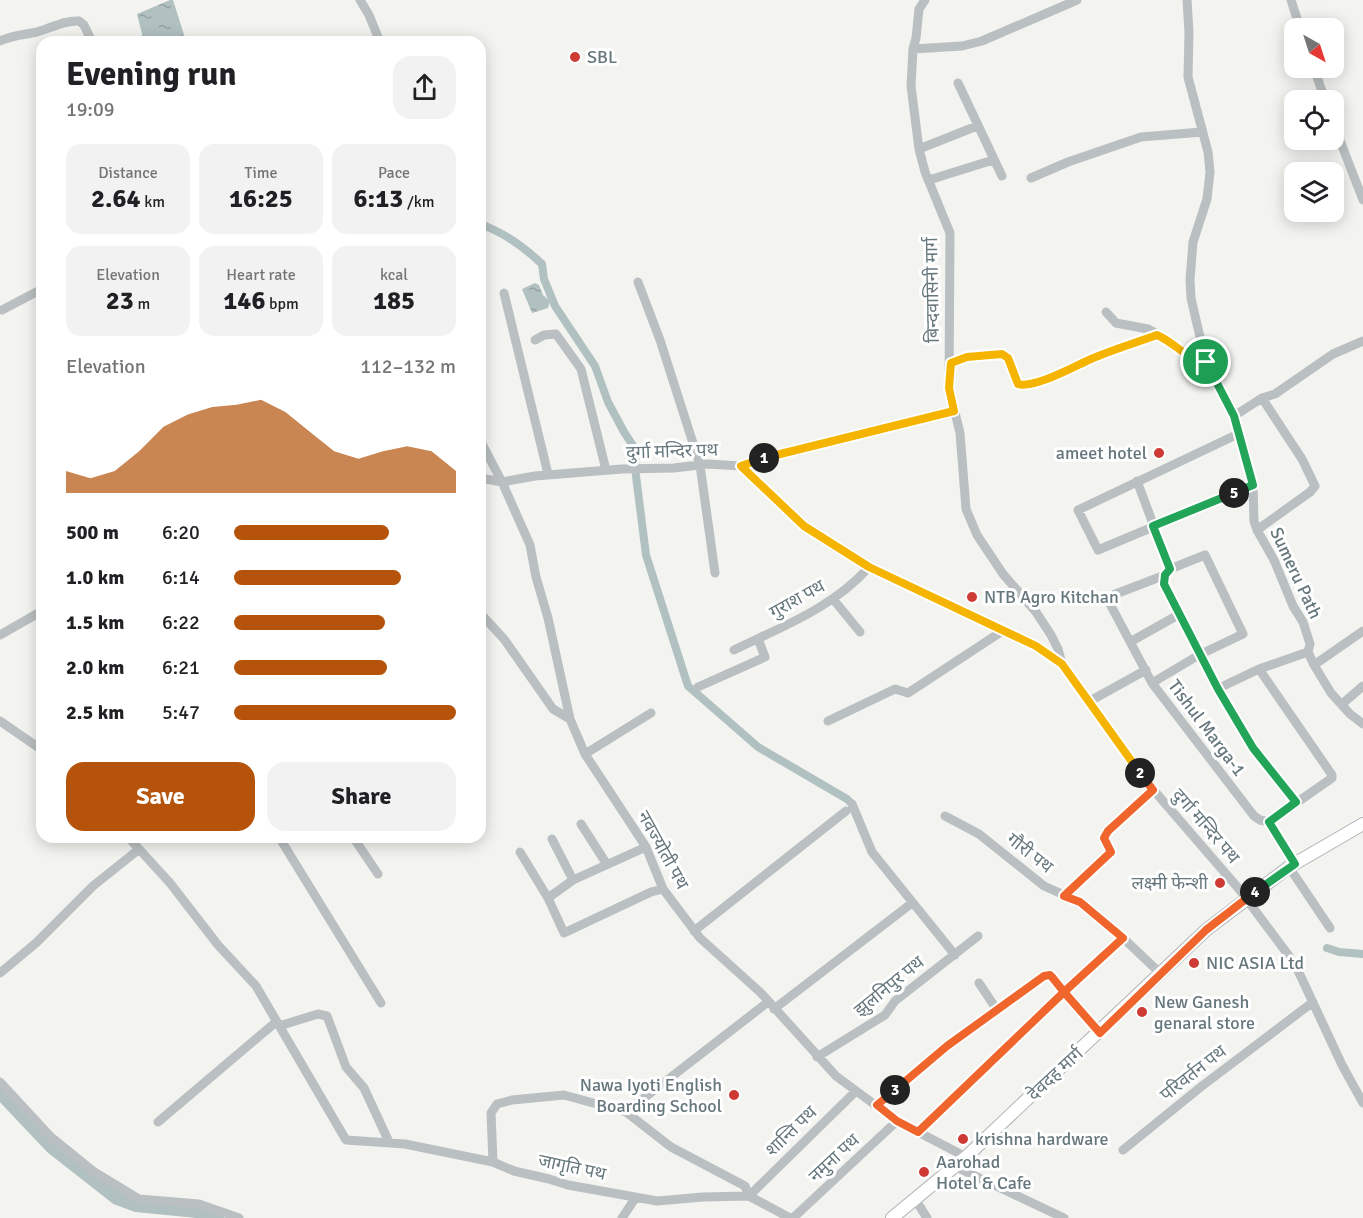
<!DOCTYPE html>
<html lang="en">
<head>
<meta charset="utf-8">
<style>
  :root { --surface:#fff; --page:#f2f2f2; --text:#202124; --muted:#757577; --accent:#b45309 }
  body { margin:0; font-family:Signika,"Noto Sans Devanagari",sans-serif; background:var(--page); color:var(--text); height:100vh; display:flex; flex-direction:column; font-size:22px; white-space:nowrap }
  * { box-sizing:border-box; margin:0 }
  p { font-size:20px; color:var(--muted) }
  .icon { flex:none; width:33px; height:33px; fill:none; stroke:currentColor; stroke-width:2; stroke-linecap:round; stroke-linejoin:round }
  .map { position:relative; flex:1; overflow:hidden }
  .panel { position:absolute; left:36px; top:36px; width:450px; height:807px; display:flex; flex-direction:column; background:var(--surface); border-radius:18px; box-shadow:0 3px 15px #0003 }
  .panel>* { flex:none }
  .needle { width:39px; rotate:141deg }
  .buttons { position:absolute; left:1284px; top:18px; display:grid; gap:12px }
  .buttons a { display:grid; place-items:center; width:60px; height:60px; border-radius:12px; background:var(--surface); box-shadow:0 3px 15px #0003; font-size:30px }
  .pin { position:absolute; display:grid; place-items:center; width:51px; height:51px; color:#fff; margin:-26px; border:3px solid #fff; border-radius:50%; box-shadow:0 2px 6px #0007 }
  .km { position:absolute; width:30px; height:30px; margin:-15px; border-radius:50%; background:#222; color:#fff; font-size:16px; line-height:30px; text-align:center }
  .round { display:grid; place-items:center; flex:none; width:63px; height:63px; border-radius:18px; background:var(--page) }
  .headline { display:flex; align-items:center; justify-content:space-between; height:102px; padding:0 30px }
  h1 { font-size:33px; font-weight:700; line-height:45px }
  .metrics { display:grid; grid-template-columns:repeat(3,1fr); gap:9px; height:102px; padding:6px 30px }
  .metrics div { display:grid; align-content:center; border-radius:15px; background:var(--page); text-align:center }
  .metrics b { font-size:26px; font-weight:700 }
  .metrics small { font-size:16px; font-weight:400 }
  .metrics p { font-size:16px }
  .chart { height:168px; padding:12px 30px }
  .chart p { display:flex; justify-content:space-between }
  .chart svg { width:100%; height:108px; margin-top:6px; fill:var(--accent); opacity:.7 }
  .button { display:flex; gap:12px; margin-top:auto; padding:12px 30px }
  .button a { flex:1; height:69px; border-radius:18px; background:var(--accent); color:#fff; font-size:24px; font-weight:700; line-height:69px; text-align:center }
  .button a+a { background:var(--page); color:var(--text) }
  ul { padding:0 30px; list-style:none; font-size:20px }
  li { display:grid; grid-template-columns:96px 72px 1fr; align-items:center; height:45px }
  li i { height:15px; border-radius:8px; background:var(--accent) }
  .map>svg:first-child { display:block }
</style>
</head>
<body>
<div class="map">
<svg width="1363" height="1218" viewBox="0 0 1363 1218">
  <defs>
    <pattern id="water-ripples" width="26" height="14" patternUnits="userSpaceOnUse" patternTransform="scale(1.5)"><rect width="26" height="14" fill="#b1c0c1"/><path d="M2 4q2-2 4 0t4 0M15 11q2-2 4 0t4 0" fill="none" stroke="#94a1a2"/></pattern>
  </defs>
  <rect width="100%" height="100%" fill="#f3f3f0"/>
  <path fill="url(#water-ripples)" d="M 170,0 L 173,0 L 186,41 L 144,42 L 137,14 Z
    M 535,283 L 539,285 L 543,295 L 550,301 L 548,308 L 532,313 L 522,289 Z"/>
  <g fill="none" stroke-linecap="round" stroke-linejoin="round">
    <path stroke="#b1c0c1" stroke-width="8" d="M 480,224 C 503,232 525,248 542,264 L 544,279 L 555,306 L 595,366 L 608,402 L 624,432 L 636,450 L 635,468 L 646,555 L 688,686 L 758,747 L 847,799 L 852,804
      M 1327,948 L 1339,952 L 1363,954"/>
    <path stroke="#b1c0c1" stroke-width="14" d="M 0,1092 L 52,1147 L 117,1198 L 136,1205 L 197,1211 L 217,1218"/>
    <g stroke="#aeb3b5" stroke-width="14">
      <path id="major" d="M 892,1218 L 966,1157 L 1206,930 L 1289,867 L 1363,824"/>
    </g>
    <path stroke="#babfc1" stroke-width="9" d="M 360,0 L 369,15 L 380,42
      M 925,0 L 919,9 L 916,38 L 913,49 L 911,86 L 919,149 L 925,172 L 950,233 L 949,388 L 960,433 L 966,509 L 977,535 L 1003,574 L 1036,612 L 1051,635 L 1058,649 L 1062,664
      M 1187,0 L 1189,32 L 1188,77 L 1208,152 L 1210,172 L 1207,199 L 1193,242 L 1190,280 L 1191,298 L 1196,320 L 1206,362 L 1234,416 L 1253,485 L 1254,521 L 1257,530 L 1274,560 L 1293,606 L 1303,622 L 1310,644 L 1308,652 L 1314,665 L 1331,693 L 1350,714 L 1363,724
      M 1291,0 L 1300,28
      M 0,41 C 13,35 24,35 37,32 C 51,28 65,20 79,21 L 84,25 L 92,42
      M 913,49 L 962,46 L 982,41 L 1077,0
      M 1314,68 L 1325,100
      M 958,83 L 1002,176
      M 1334,125 L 1363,200
      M 919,149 L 977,126
      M 1031,178 L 1068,162 L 1141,137 L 1202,132
      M 929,180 L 993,160
      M 638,282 L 660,340 L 700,465 L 715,573
      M 504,293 L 548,474
      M 2,310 L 42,289
      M 1106,312 L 1116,323 L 1148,329 L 1168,340 L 1195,360 L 1206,362
      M 535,340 L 544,335 L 556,334 L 581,369 L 606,470
      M 951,363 L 967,357 L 1002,354 L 1008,358 L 1018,384 C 1034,389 1075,366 1091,359 C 1112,350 1135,343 1157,335
      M 1234,416 L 1262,398 L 1275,394 L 1333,354 L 1363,341
      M 1238,434 L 1078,510 L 1098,550 L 1253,485
      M 480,440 L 502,482 L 530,545 L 536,577 L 548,618 L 570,719 L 585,754 L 646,847 L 663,889 L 700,938 L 761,993 L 836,1076 L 897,1121 L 966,1157
      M 741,466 L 773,455 L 954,411
      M 480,478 L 502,482 L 535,476 L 622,469 L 674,468 L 707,464 L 741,466 L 804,526 L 869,567 L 1036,646 L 1062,664 L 1144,779 L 1239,889 L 1295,964 L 1342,1065 L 1363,1103
      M 1137,481 L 1170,569
      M 1257,530 L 1310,492 L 1315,486 L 1302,459 L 1262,398
      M 1165,575 L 1164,583 L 1217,689 L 1253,748 L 1296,802
      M 833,599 L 860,632
      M 480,613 L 504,639 L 553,709 L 570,719
      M 0,635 L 42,611
      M 1130,642 L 1178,615
      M 734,650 C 781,627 833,608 869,567
      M 1314,665 L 1363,631
      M 1259,669 L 1332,775 L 1332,778 L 1269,822 L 1295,864
      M 1152,683 L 1199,655 L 1243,634 L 1205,555 L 1170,569 L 1165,575 L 1113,595 L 1110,604 L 1152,683 L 1254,816 L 1260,820 L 1269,822
      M 698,687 L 765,657 L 758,639
      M 1217,689 L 1259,669 L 1308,652
      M 1090,701 L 1146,670
      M 1342,704 L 1363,686
      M 0,721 L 42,750
      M 828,721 L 895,689 L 908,693 L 1004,630
      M 585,754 L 651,713
      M 852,804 L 872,852 L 955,955
      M 945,816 L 979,834 L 1044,886 L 1080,902 L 1123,938
      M 581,824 L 606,863
      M 128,837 L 170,883 L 218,945 L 256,986 L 346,1140 L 405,1144 L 493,1162 L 514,1171 L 549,1179 L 568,1185 L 657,1201 L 703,1197 L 749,1196 L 790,1218
      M 279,837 L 381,1003
      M 353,837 L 378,874
      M 552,839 L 573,880
      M 646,847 L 573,880 L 548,898 L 564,933 L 651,892 L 663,889
      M 520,852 L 548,898
      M 1289,867 L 1330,928
      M 1064,896 L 1111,852 L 1104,838 L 1109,831 L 1153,790
      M 694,931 L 846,811
      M 0,973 L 36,943 L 93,886 L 138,850
      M 979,983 L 997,1010
      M 774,1009 L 912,903
      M 279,1026 L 318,1014 L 327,1016 L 346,1067 L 364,1088 L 389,1142
      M 817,1057 L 885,1015 L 895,1001 L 978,936
      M 0,1082 L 51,1137 L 93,1171 L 139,1199 L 199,1204 L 239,1218
      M 877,1105 L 947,1046 L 1044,976 L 1052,977 L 1100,1033
      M 626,1112 L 768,1002
      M 158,1122 L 276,1022
      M 918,1132 L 1064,992 L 1123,938 L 1160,973
      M 1123,1150 L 1202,1086 L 1313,1002
      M 493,1162 L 491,1113 L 497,1104 L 512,1100 L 564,1095 L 626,1112 L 671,1147 L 745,1186 L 749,1196
      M 954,1166 L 1064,1218
      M 749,1196 L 856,1091
      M 915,1199 L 927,1218
      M 622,1218 L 636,1197
      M 793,1218 L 897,1121"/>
    <use href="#major" stroke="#fff" stroke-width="12"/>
  </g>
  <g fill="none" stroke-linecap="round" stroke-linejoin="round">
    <g stroke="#fff" stroke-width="12">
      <path id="split-1" d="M 764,458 L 954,411 L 949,388 L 951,363 L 967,357 L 1002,354 L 1008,358 L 1018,384 C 1034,389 1075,366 1091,359 C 1112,350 1135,343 1157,335 C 1174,342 1187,360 1206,362"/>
    </g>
    <g stroke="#fff" stroke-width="12">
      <path id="split-2" d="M 764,458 L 741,466 L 804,526 L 869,567 L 1036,646 L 1062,664 L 1140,773"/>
    </g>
    <g stroke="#fff" stroke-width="12">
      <path id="split-3" d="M 895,1090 L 947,1046 L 1044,976 L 1050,975 L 1052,977 L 1064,992 L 1123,938 L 1080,902 L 1064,896 L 1111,852 L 1104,838 L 1108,831 L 1153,790 L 1140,773"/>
    </g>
    <g stroke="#fff" stroke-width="12">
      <path id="split-4" d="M 895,1090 L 877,1105 L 897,1121 L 918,1132 L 1064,992 L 1100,1033 L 1206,930 L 1255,892"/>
    </g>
    <g stroke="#fff" stroke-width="12">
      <path id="split-5" d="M 1234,493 L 1153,526 L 1170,569 L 1165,575 L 1164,584 L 1218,689 L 1253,748 L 1296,802 L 1269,822 L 1295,864 L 1255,892"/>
    </g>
    <g stroke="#fff" stroke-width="12">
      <path id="split-6" d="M 1206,362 L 1234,416 L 1253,485 L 1234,493"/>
    </g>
    <use href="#split-1" stroke="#f5b400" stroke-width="8"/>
    <use href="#split-2" stroke="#f5b400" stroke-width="8"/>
    <use href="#split-3" stroke="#f0652b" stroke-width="8"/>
    <use href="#split-4" stroke="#f0652b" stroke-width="8"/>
    <use href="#split-5" stroke="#22a559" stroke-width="8"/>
    <use href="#split-6" stroke="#22a559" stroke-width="8"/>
  </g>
  <g fill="#ce3a34" stroke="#fff" stroke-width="2">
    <circle cx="575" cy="57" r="6"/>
    <circle cx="1159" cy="453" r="6"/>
    <circle cx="972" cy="597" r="6"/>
    <circle cx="1220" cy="883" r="6"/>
    <circle cx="1194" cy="963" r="6"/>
    <circle cx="1142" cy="1012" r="6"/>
    <circle cx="734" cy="1095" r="6"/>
    <circle cx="963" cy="1139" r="6"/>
    <circle cx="924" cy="1172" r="6"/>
  </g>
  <g text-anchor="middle" stroke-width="6" stroke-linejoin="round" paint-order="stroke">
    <g font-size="18" fill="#66777d" stroke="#fff" text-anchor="start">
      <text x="587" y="63">SBL</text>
      <text x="1147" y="459" text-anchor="end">ameet hotel</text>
      <text x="984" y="603">NTB Agro Kitchan</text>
      <text x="1208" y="889" text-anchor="end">लक्ष्मी फेन्शी</text>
      <text x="1206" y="969">NIC ASIA Ltd</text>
      <text x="1154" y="1008">New Ganesh<tspan x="1154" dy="21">genaral store</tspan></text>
      <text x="722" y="1091" text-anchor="end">Nawa Iyoti English<tspan x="722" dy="21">Boarding School</tspan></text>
      <text x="975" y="1145">krishna hardware</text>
      <text x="936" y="1168">Aarohad<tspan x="936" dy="21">Hotel &amp; Cafe</tspan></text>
    </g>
    <g font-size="18" fill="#66777d" stroke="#fff">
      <text transform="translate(932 290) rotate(-91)" y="6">बिन्दवासिनी मार्ग</text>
      <text transform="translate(672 451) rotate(-2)" y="6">दुर्गा मन्दिर पथ</text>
      <text transform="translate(1296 573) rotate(65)" y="6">Sumeru Path</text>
      <text transform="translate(797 599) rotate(-29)" y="6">गुराश पथ</text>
      <text transform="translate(1207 728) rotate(53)" y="6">Tishul Marga-1</text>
      <text transform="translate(1206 826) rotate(49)" y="6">दुर्गा मन्दिर पथ</text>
      <text transform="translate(663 850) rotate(61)" y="6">नवज्योती पथ</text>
      <text transform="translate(1030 853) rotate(38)" y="6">गौरी पथ</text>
      <text transform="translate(889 986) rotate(-39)" y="6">झुलनिपुर पथ</text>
      <text transform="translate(1193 1073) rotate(-38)" y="6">परिवर्तन पथ</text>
      <text transform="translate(1055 1074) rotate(-43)" y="6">देवदह मार्ग</text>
      <text transform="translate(791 1131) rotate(-44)" y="6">शान्ति पथ</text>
      <text transform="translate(834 1158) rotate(-43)" y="6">नमुना पथ</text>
      <text transform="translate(572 1167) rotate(12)" y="6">जागृति पथ</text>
    </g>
  </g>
</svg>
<div class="buttons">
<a><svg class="needle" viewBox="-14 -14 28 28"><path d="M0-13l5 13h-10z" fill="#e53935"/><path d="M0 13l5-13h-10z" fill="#757577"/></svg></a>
<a><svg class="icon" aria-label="locate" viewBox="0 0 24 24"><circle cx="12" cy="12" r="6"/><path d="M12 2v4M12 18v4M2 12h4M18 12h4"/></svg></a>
<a><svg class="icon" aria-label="layers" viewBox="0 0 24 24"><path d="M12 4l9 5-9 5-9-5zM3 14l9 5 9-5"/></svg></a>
</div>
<div class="pin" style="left:1206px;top:362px;background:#1e9e55"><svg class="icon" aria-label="arrive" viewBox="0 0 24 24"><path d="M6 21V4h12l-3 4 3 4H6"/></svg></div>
<b class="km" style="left:764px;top:458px">1</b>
<b class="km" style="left:1140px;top:773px">2</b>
<b class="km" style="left:895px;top:1090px">3</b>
<b class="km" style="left:1255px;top:892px">4</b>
<b class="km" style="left:1234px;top:493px">5</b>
<section class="panel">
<div class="headline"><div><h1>Evening run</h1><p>19:09</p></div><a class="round"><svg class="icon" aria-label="share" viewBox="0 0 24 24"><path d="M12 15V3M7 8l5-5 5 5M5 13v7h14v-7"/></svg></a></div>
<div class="metrics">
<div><p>Distance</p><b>2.64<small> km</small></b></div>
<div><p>Time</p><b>16:25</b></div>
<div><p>Pace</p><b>6:13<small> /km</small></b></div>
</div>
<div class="metrics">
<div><p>Elevation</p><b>23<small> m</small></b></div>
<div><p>Heart rate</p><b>146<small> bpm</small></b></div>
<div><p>kcal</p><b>185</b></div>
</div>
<div class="chart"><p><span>Elevation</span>112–132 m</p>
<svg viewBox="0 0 160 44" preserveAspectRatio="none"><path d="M0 44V35L10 38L20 35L30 27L40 17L50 12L60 9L70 8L80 6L90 11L100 19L110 27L120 30L130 27L140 25L150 27L160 35V44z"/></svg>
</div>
<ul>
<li><b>500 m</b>6:20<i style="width:70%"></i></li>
<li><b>1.0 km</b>6:14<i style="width:75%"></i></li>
<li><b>1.5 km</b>6:22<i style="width:68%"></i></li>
<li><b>2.0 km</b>6:21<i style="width:69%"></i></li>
<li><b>2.5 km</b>5:47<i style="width:100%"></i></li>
</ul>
<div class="button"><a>Save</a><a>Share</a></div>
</section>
</div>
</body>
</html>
